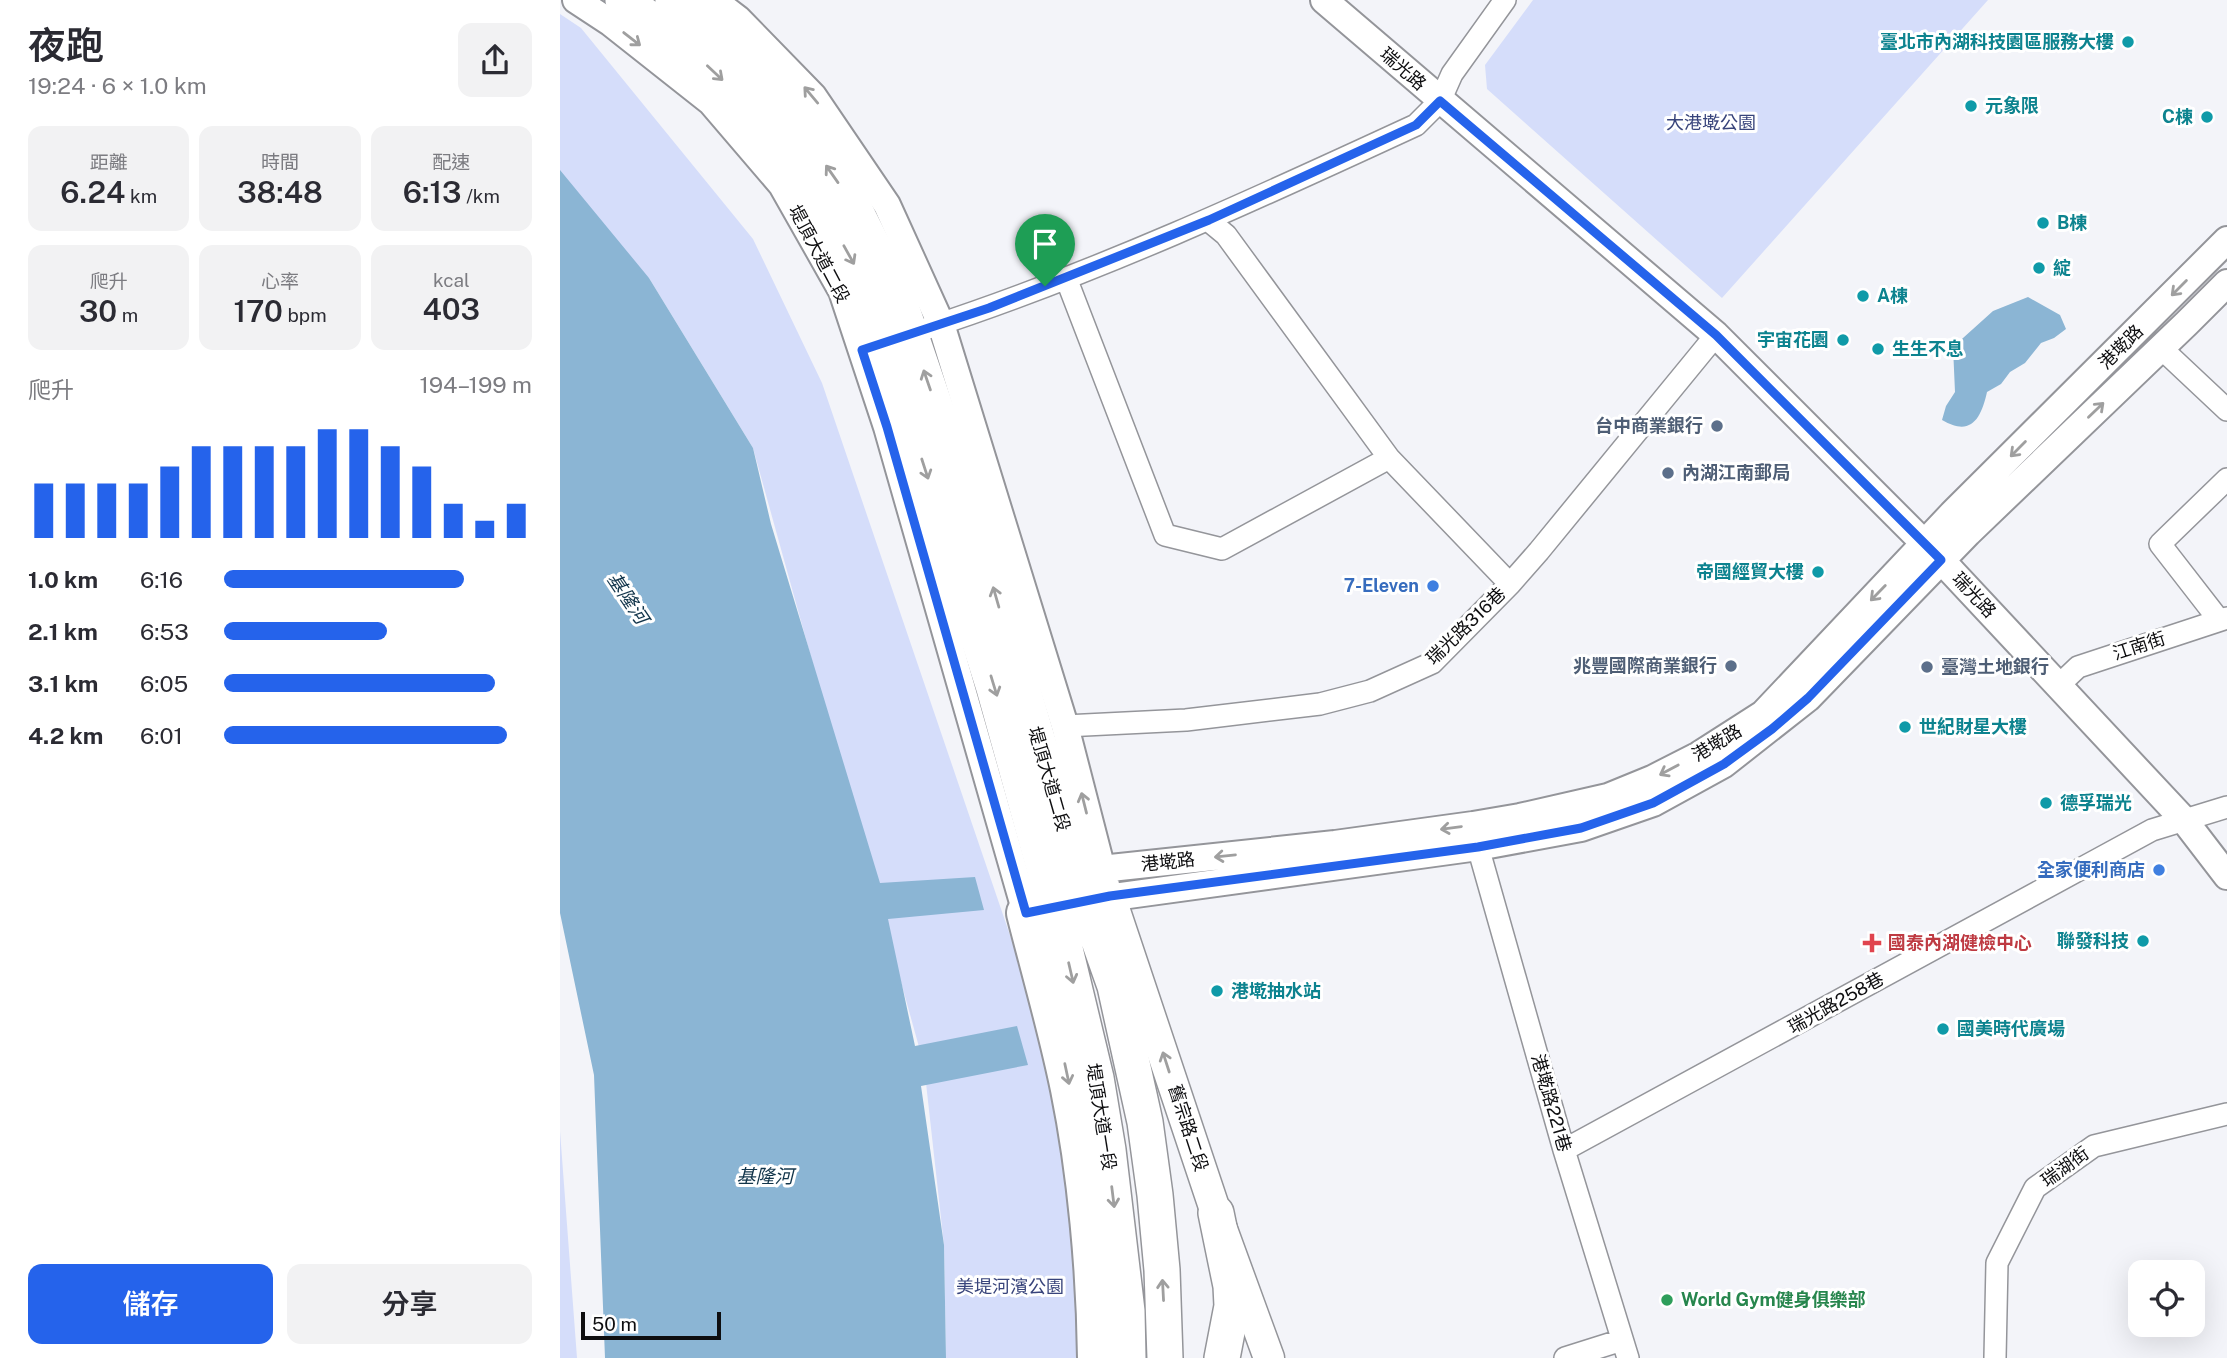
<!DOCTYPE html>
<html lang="zh-TW">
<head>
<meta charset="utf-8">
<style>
  :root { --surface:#fff; --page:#f2f2f3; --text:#2b2b33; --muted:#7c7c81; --accent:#2563eb }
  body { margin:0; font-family:"Public Sans","Noto Sans TC",sans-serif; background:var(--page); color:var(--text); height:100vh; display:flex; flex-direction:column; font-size:26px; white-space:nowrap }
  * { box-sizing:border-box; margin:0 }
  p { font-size:23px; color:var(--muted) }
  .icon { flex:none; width:38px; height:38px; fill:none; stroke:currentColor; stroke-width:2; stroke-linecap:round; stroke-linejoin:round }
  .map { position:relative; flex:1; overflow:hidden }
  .sheet { display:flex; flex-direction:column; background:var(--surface); width:560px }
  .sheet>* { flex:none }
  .controls { position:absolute; left:1568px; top:1260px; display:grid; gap:14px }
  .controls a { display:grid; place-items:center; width:77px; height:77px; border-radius:14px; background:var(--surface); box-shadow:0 7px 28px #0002; font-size:35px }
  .scale { position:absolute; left:21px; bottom:18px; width:140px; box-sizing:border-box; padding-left:7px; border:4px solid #0e0e10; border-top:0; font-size:19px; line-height:24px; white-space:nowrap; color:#0e0e10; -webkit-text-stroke:5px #fff; paint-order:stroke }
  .pin { position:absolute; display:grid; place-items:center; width:60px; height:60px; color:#fff; margin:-72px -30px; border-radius:50% 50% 50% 0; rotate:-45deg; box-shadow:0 0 7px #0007 }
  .pin .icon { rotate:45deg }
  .round { display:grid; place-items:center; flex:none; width:74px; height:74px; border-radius:14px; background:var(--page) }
  .overview { display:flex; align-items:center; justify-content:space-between; height:119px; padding:0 28px }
  h1 { font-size:38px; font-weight:600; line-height:52px }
  .stats { display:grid; grid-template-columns:repeat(3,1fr); gap:10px; height:119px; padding:7px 28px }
  .stats div { display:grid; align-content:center; border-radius:14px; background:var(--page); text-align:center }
  .stats b { font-size:30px; font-weight:600 }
  .stats small { font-size:19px; font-weight:400 }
  .stats p { font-size:19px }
  .chart { height:196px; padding:14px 28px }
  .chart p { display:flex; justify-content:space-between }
  .chart svg { width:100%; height:126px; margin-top:7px; stroke:var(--accent); stroke-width:6 }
  .cta { display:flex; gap:14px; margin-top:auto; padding:14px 28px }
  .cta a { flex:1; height:80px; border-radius:14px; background:var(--accent); color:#fff; font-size:28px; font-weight:600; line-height:80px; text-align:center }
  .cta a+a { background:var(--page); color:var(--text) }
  ul { padding:0 28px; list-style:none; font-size:23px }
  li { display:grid; grid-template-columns:112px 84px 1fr; align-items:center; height:52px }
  li i { height:18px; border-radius:9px; background:var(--accent) }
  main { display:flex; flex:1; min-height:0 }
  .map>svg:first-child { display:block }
</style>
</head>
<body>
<main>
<section class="sheet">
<div class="overview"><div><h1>夜跑</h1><p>19:24 · 6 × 1.0 km</p></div><a class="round"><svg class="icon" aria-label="share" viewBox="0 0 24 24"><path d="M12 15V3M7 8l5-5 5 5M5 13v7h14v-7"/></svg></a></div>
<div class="stats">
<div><p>距離</p><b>6.24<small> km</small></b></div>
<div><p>時間</p><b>38:48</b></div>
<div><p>配速</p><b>6:13<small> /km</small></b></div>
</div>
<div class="stats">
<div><p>爬升</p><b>30<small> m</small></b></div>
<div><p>心率</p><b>170<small> bpm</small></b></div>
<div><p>kcal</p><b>403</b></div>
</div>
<div class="chart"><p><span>爬升</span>194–199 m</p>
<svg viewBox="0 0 160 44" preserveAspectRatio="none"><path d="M5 44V25M15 44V25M25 44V25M35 44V25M45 44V19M55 44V12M65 44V12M75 44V12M85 44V12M95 44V6M105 44V6M115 44V12M125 44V19M135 44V32M145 44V38M155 44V32"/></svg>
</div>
<ul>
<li><b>1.0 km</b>6:16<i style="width:78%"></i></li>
<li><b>2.1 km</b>6:53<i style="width:53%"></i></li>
<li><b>3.1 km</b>6:05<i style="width:88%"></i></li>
<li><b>4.2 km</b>6:01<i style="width:92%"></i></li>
</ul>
<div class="cta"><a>儲存</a><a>分享</a></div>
</section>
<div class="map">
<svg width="1667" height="1358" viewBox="0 0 1667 1358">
  <rect width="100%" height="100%" fill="#f3f4f9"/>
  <path fill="#d5ddfa" d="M 973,0 L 1428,0 L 1162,298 L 927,89 L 925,65 Z
    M 0,14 L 21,28 L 193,239 L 262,383 L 455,950 L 498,1103 L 512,1218 L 518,1358 L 386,1358 L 384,1245 L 364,1065 L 193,448 L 89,278 L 0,209 Z
    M 0,1131 L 17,1358 L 0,1358 Z"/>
  <path fill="#8bb5d4" d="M 0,170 L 89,278 L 193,448 L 211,524 L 320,883 L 415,877 L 424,910 L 328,919 L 355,1046 L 457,1026 L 468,1065 L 361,1086 L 384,1245 L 386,1358 L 45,1358 L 34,1075 L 0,913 Z
    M 1468,297 L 1500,315 L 1506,329 L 1494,338 L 1481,343 L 1465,363 L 1450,372 L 1441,384 L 1427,392 C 1421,419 1411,437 1382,420 L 1386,406 L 1395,392 L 1393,347 L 1433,311 Z"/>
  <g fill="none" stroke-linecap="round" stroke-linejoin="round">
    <g stroke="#94959a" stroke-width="24">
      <path id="minor" d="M 649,221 L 666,235 L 829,458 L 950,584
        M 506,278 L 605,535 L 662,549 L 829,458
        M 368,328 C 536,273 696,199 856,125 L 880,101 L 892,74 L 945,0
        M 1601,348 L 1667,410
        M 1659,620 L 1600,544 L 1667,479
        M 1498,686 L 1518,667 L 1667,618
        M 505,726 L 626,720 L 760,704 L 810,691 L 872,663 L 950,584 L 979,551 L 1156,335
        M 918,847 L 1004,1150 L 1068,1358
        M 1004,1150 L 1592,830 L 1667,807
        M 1005,1358 L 1062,1340
        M 1435,1358 L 1437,1263 L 1475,1188 L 1534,1146 L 1667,1114"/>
    </g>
    <g stroke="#94959a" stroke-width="30">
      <path id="tertiary" d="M 16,0 L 51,23 L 151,102 L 222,185 L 282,291 L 327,427 L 466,913 L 480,910
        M 153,0 L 178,19 L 253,96 L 327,205 L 381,324 L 505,726 L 546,885
        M 764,0 L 1156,335 L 1381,560 L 1624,820 L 1667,876
        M 499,878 L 541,869 L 775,844 L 913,825 L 960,817 L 1048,797 L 1092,779 L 1139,755 L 1203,714 L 1392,514 L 1667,240
        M 532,900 L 918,847 L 1021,828 L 1093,803 L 1164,764 L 1248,698 L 1408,533 L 1627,323 L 1667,283"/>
    </g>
    <g stroke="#94959a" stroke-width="33">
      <path id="secondary" d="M 550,896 L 656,1213 L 709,1358"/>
    </g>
    <g stroke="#94959a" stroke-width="38">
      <path id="trunk" d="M 63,0 L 119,40 L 196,111 L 254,194 L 299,273 L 353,431 L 434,688 L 495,907 L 536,1078 L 548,1150 L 567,1311 L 568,1358
        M 113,0 L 141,20 L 208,83 L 290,200 L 336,292 L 405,494 L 525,901 L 555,986 L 585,1122 L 595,1195 L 602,1270 L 605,1358
        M 656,1213 L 671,1286 L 672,1306 L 662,1358"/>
    </g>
    <g stroke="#94959a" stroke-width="42">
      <path id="motorway" d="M 466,913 C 481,972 498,1030 510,1089 C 527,1172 536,1272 537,1358"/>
    </g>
    <use href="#minor" stroke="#fff" stroke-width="21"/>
    <use href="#tertiary" stroke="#fff" stroke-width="26"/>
    <use href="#secondary" stroke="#fff" stroke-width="30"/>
    <use href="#trunk" stroke="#fff" stroke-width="35"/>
    <use href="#motorway" stroke="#fff" stroke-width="38"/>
  </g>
  <defs><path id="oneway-shaft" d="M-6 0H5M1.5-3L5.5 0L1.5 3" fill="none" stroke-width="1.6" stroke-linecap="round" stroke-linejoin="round" transform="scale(1.75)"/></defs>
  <g stroke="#9f9f9f">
    <use href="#oneway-shaft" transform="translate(72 39) rotate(38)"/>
    <use href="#oneway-shaft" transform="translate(155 73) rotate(43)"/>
    <use href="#oneway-shaft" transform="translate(251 95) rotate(-130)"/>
    <use href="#oneway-shaft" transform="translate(272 174) rotate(-125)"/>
    <use href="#oneway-shaft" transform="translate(289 255) rotate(61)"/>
    <use href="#oneway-shaft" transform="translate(1619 288) rotate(135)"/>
    <use href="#oneway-shaft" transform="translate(367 380) rotate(-109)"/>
    <use href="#oneway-shaft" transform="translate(1536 410) rotate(-44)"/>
    <use href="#oneway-shaft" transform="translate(1458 449) rotate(135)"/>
    <use href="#oneway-shaft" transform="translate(365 469) rotate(72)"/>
    <use href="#oneway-shaft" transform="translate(1318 593) rotate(134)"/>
    <use href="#oneway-shaft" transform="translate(436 597) rotate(-106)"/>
    <use href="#oneway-shaft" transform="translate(434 686) rotate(73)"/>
    <use href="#oneway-shaft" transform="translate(1109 770) rotate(152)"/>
    <use href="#oneway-shaft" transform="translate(524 803) rotate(-104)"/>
    <use href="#oneway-shaft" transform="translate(891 828) rotate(172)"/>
    <use href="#oneway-shaft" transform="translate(665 856) rotate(174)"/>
    <use href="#oneway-shaft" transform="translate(511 973) rotate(77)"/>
    <use href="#oneway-shaft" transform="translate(606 1062) rotate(-108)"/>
    <use href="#oneway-shaft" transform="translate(507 1074) rotate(78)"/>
    <use href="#oneway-shaft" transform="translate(553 1197) rotate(83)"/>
    <use href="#oneway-shaft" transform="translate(603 1290) rotate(-93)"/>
  </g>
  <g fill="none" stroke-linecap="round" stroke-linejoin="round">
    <g stroke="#fff" stroke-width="14">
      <path id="route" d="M 880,101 L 1156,335 L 1381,560 L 1248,698 L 1212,729 L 1164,764 L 1093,803 L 1021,828 L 918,847 L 550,896 L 466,913 L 327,427 L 302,350 L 429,308 L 649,220 L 856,125 Z"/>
    </g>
    <use href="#route" stroke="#2563eb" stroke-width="9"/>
  </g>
  <g fill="#0f9aa8" stroke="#fff" stroke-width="2.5">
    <circle cx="1568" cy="42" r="7"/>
    <circle cx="1411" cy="106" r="7"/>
    <circle cx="1647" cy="117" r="7"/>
    <circle cx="1483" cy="223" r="7"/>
    <circle cx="1479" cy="268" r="7"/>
    <circle cx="1303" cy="296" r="7"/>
    <circle cx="1283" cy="340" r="7"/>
    <circle cx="1318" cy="349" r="7"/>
    <circle cx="1258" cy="572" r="7"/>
    <circle cx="1345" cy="727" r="7"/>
    <circle cx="1486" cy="803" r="7"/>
    <circle cx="1583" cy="941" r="7"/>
    <circle cx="657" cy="991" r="7"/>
    <circle cx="1383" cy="1029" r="7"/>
  </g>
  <g fill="#5c6f8a" stroke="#fff" stroke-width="2.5">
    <circle cx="1157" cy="426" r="7"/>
    <circle cx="1108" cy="473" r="7"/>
    <circle cx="1171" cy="666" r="7"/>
    <circle cx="1367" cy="667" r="7"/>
  </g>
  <g fill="#3f7fe0" stroke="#fff" stroke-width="2.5">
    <circle cx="873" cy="586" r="7"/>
    <circle cx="1599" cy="870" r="7"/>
  </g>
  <path fill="#e0444e" stroke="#fff" stroke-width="2.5" d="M1308.5 932.5h7v7h7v7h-7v7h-7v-7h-7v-7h7z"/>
  <circle fill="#2e9e5b" stroke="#fff" stroke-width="2.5" cx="1107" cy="1300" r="7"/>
  <g text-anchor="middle" stroke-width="6" stroke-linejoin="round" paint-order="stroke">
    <g font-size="18" font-weight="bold" fill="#0d838f" stroke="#fff" text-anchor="start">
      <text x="1554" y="48" text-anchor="end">臺北市內湖科技園區服務大樓</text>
      <text x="1425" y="112">元象限</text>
      <text x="1633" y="123" text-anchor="end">C棟</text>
      <text x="1497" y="229">B棟</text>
      <text x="1493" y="274">綻</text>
      <text x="1317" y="302">A棟</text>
      <text x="1269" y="346" text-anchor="end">宇宙花園</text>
      <text x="1332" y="355">生生不息</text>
      <text x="1244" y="578" text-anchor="end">帝國經貿大樓</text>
      <text x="1359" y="733">世紀財星大樓</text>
      <text x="1500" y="809">德孚瑞光</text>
      <text x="1569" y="947" text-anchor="end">聯發科技</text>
      <text x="671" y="997">港墘抽水站</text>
      <text x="1397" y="1035">國美時代廣場</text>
    </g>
    <g font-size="18" fill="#0e0e10" stroke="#fff">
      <text transform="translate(843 69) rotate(41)" y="6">瑞光路</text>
      <text transform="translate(259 254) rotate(62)" y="6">堤頂大道二段</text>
      <text transform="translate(1561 347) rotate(-45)" y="6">港墘路</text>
      <text transform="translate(1414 595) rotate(47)" y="6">瑞光路</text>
      <text transform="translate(906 626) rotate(-44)" y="6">瑞光路316巷</text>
      <text transform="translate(1579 646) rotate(-18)" y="6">江南街</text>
      <text transform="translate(1157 743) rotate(-31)" y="6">港墘路</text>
      <text transform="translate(489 779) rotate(74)" y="6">堤頂大道二段</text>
      <text transform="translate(608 862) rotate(-6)" y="6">港墘路</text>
      <text transform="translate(1276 1003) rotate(-29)" y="6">瑞光路258巷</text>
      <text transform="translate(991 1103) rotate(74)" y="6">港墘路221巷</text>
      <text transform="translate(541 1117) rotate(81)" y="6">堤頂大道一段</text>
      <text transform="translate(628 1128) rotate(72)" y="6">舊宗路二段</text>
      <text transform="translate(1505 1167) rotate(-36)" y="6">瑞湖街</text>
    </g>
    <g font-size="18" fill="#38447b" stroke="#fff">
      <text x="1151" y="129">大港墘公園</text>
      <text x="450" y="1293">美堤河濱公園</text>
    </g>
    <g font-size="18" font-weight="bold" fill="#4e5e75" stroke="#fff" text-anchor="end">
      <text x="1143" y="432">台中商業銀行</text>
      <text x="1122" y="479" text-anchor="start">內湖江南郵局</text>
      <text x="1157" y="672">兆豐國際商業銀行</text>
      <text x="1381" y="673" text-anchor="start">臺灣土地銀行</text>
    </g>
    <g font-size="18" font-weight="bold" fill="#366cbe" stroke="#fff" text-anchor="end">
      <text x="859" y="592">7-Eleven</text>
      <text x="1585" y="876">全家便利商店</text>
    </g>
    <g font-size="18" font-weight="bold" fill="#be3a42" stroke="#fff" text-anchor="start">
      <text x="1328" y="949">國泰內湖健檢中心</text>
    </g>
    <g font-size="18" font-weight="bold" fill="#27864d" stroke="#fff" text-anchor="start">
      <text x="1121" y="1306">World Gym健身俱樂部</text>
    </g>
    <g font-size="19" font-style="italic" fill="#11344a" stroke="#fff">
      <text transform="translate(68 598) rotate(56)" y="7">基隆河</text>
      <text x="205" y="1183">基隆河</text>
    </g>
  </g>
</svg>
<div class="controls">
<a><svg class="icon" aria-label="locate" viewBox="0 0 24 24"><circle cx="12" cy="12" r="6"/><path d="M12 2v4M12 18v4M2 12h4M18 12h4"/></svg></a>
</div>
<div class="scale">50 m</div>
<div class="pin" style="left:485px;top:286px;background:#1e9e55"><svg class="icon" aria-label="arrive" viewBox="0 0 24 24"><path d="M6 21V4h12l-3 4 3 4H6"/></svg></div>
</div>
</main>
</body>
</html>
